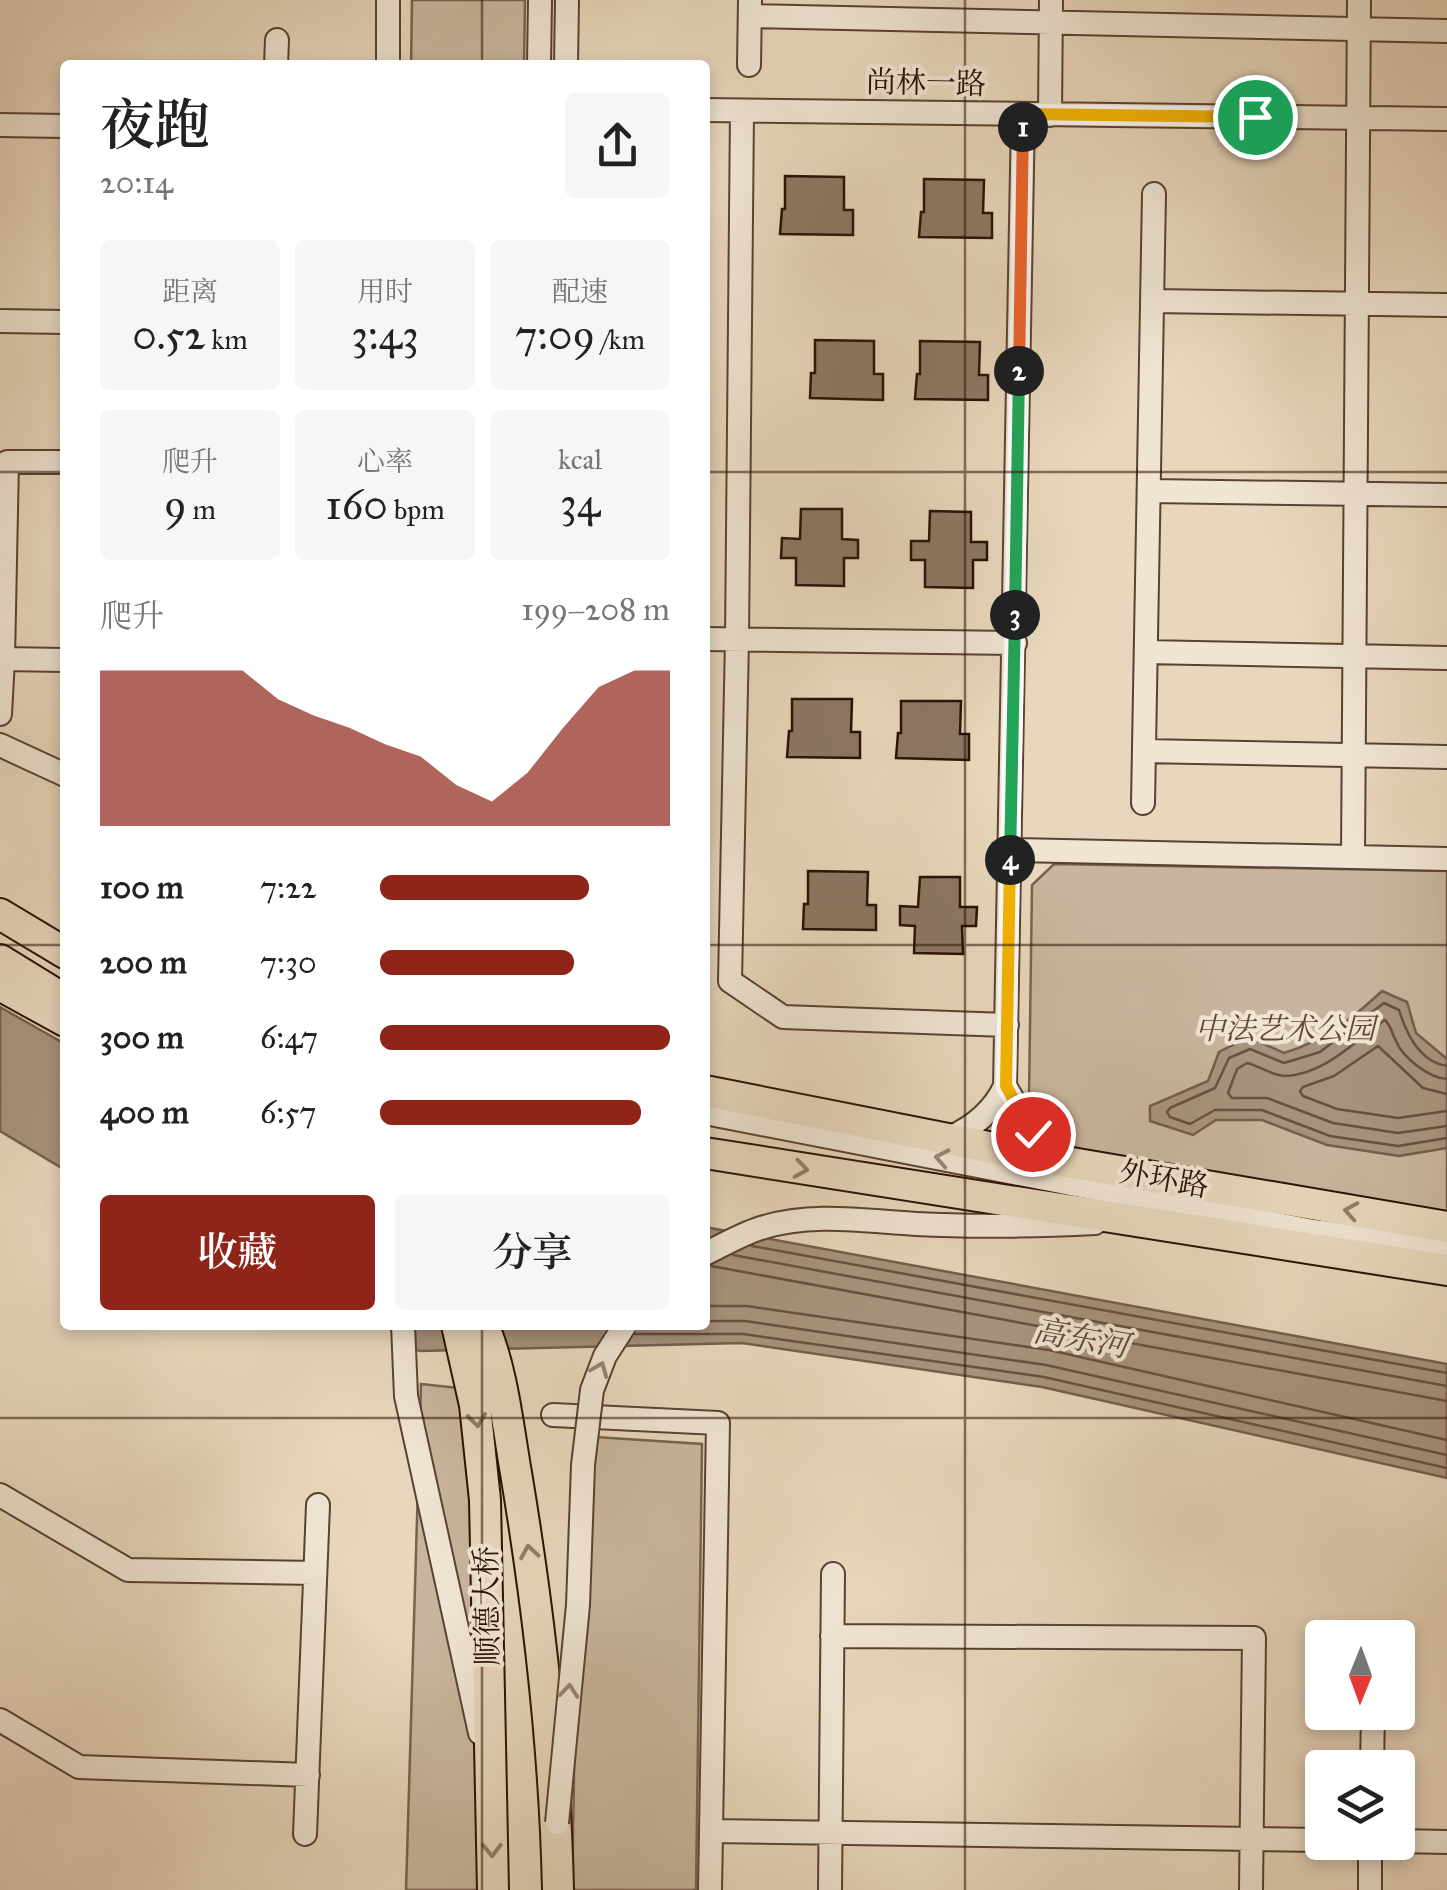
<!DOCTYPE html>
<html lang="zh">
<head>
<meta charset="utf-8">
<style>
  :root { --surface:#fff; --page:#f6f6f6; --text:#222; --muted:#767676; --accent:#8f2418 }
  body { margin:0; font-family:"IM FELL Great Primer","Noto Serif SC",serif; background:var(--page); color:var(--text); height:100vh; display:flex; flex-direction:column; font-size:38px; white-space:nowrap }
  * { box-sizing:border-box; margin:0 }
  p { font-size:32px; color:var(--muted) }
  .icon { flex:none; width:55px; height:55px; fill:none; stroke:currentColor; stroke-width:2; stroke-linecap:round; stroke-linejoin:round }
  .map { position:relative; flex:1; overflow:hidden }
  .drawer { position:absolute; left:60px; top:60px; width:650px; height:1270px; display:flex; flex-direction:column; background:var(--surface); border-radius:10px; box-shadow:0 5px 15px #0003 }
  .drawer>* { flex:none }
  .needle { width:65px; rotate:181deg }
  .fabs { position:absolute; left:1305px; top:1620px; display:grid; gap:20px }
  .fabs a { display:grid; place-items:center; width:110px; height:110px; border-radius:10px; background:var(--surface); box-shadow:0 5px 15px #0003; font-size:50px }
  .pin { position:absolute; display:grid; place-items:center; width:85px; height:85px; color:#fff; margin:-42px; border:5px solid #fff; border-radius:50%; box-shadow:0 2px 10px #0007 }
  .km { position:absolute; width:50px; height:50px; margin:-25px; border-radius:50%; background:#222; color:#fff; font-size:28px; line-height:50px; text-align:center }
  .round { display:grid; place-items:center; flex:none; width:105px; height:105px; border-radius:10px; background:var(--page) }
  .headline { display:flex; align-items:center; justify-content:space-between; height:170px; padding:0 40px }
  h1 { font-size:55px; font-weight:600; line-height:75px }
  .figures { display:grid; grid-template-columns:repeat(3,1fr); gap:15px; height:170px; padding:10px 40px }
  .figures div { display:grid; align-content:center; border-radius:10px; background:var(--page); text-align:center }
  .figures b { font-size:42px; font-weight:600 }
  .figures small { font-size:28px; font-weight:400 }
  .figures p { font-size:28px }
  .chart { height:280px; padding:20px 40px }
  .chart p { display:flex; justify-content:space-between }
  .chart svg { width:100%; height:180px; margin-top:10px; fill:var(--accent); opacity:.7 }
  .action { display:flex; gap:20px; margin-top:auto; padding:20px 40px }
  .action a { flex:1; height:115px; border-radius:10px; background:var(--accent); color:#fff; font-size:40px; font-weight:600; line-height:115px; text-align:center }
  .action a+a { background:var(--page); color:var(--text) }
  ul { padding:0 40px; list-style:none; font-size:32px }
  li { display:grid; grid-template-columns:160px 120px 1fr; align-items:center; height:75px }
  li i { height:25px; border-radius:12px; background:var(--accent) }
  .map>svg:first-child { display:block }
</style>
</head>
<body>
<div class="map">
<svg width="1447" height="1890" viewBox="0 0 1447 1890">
  <rect width="100%" height="100%" fill="#e8d7bc"/>
  <filter id="stains"><feTurbulence type="fractalNoise" baseFrequency=".002" numOctaves="4"/><feColorMatrix values="0 0 0 0 .2 0 0 0 0 .09 0 0 0 0 .02 0 0 0 .5 -.17"/></filter>
  <radialGradient id="worn" r=".72"><stop offset=".6" stop-color="#630" stop-opacity="0"/><stop offset="1" stop-color="#630" stop-opacity=".3"/></radialGradient>
  <path fill="#c8b59d" stroke="#796250" stroke-width="2.5" d="M 412,0 L 525,0 L 524,65 L 411,65 Z
    M 1054,864 L 1447,871 L 1447,1216 L 1070,1155 L 1029,1097 L 1032,885 Z
    M 421,1384 L 497,1392 L 485,1500 L 490,1890 L 406,1890 Z
    M 580,1436 L 702,1444 L 696,1890 L 572,1890 Z"/>
  <path fill="#a7937d" stroke="#755e4d" stroke-width="2.5" d="M 1382,991 L 1407,1002 L 1416,1033 L 1447,1059 L 1447,1148 L 1399,1156 L 1327,1145 L 1262,1120 L 1216,1120 L 1193,1135 L 1150,1121 L 1150,1106 L 1208,1081 L 1219,1052 L 1249,1037 L 1284,1053 C 1326,1040 1351,1020 1382,991 Z
    M 0,1007 L 65,1044 L 65,1170 L 0,1131 Z
    M 705,1227 L 1447,1364 L 1447,1478 L 1042,1387 L 742,1343 L 420,1351 L 394,1343 L 391,1325 L 705,1325 Z"/>
  <g fill="none" stroke-linecap="round" stroke-linejoin="round">
    <path stroke="#685140" stroke-width="2.5" d="M 1447,1066 C 1420,1062 1406,1033 1399,1010 L 1384,1003 L 1320,1052 L 1284,1063 L 1250,1049 L 1229,1058 L 1215,1088 L 1170,1108 L 1167,1112 L 1170,1117 L 1190,1124 L 1215,1110 L 1262,1110 L 1330,1136 L 1398,1146 L 1447,1138
      M 1447,1079 C 1429,1078 1403,1058 1396,1041 C 1391,1032 1392,1027 1385,1020 C 1355,1041 1325,1074 1286,1076 C 1272,1076 1260,1066 1247,1063 L 1237,1069 L 1228,1093 L 1232,1098 L 1267,1098 L 1333,1123 L 1398,1133 L 1447,1126
      M 1447,1094 L 1423,1088 L 1378,1046 L 1334,1076 L 1303,1087 L 1300,1091 L 1303,1096 L 1337,1109 L 1398,1118 L 1447,1111
      M 752,1246 L 1447,1373
      M 733,1255 L 1447,1386
      M 711,1266 L 1447,1401
      M 705,1306 L 747,1306 L 1049,1350 L 1447,1440
      M 705,1321 L 745,1321 L 1046,1365 L 1447,1455
      M 635,1334 L 743,1334 L 1044,1377 L 1447,1468"/>
  </g>
  <path fill="#8d7764" stroke="#2a0f04" stroke-width="2.5" d="M 785,176 L 844,177 L 844,210 L 853,210 L 853,235 L 780,234 L 782,209 L 785,209 Z
    M 924,179 L 984,180 L 983,213 L 992,213 L 992,238 L 919,237 L 921,212 L 924,212 Z
    M 815,340 L 874,341 L 874,374 L 883,374 L 883,400 L 810,398 L 811,373 L 815,373 Z
    M 920,341 L 980,342 L 979,375 L 988,375 L 988,400 L 915,399 L 917,374 L 920,374 Z
    M 801,509 L 842,509 L 842,539 L 858,540 L 858,558 L 844,558 L 844,586 L 796,585 L 796,558 L 781,558 L 782,538 L 800,539 Z
    M 930,511 L 971,512 L 971,542 L 987,542 L 987,560 L 973,560 L 973,588 L 925,587 L 925,560 L 911,560 L 911,541 L 929,541 Z
    M 792,699 L 852,699 L 851,732 L 860,732 L 860,758 L 787,757 L 789,731 L 792,731 Z
    M 901,701 L 961,701 L 960,734 L 969,734 L 969,760 L 896,758 L 898,733 L 901,733 Z
    M 808,871 L 868,872 L 867,905 L 876,905 L 876,930 L 803,929 L 804,904 L 808,904 Z
    M 920,877 L 960,877 L 960,907 L 977,907 L 976,926 L 962,926 L 963,954 L 914,953 L 915,926 L 900,925 L 900,906 L 918,907 Z"/>
  <g fill="none" stroke-linecap="round" stroke-linejoin="round">
    <g stroke="#5a4132" stroke-width="26">
      <path id="minor" d="M 750,16 L 1447,31
        M 276,65 L 277,40
        M 388,65 L 388,0
        M 539,65 L 540,0
        M 566,65 L 567,0
        M 749,65 L 750,0
        M 705,110 L 1447,119
        M 742,111 L 737,639 L 730,981 L 783,1017 L 1007,1025
        M 1023,115 L 1005,1086 L 1033,1134 L 1054,1160
        M 1050,115 L 1051,0
        M 0,125 L 65,126
        M 1152,301 L 1447,305
        M 0,321 L 65,322
        M 65,462 L 7,462 L 3,659 L 65,660
        M 1149,491 L 1447,495
        M 705,639 L 1015,643
        M 1146,652 L 1447,658
        M 0,714 L 3,659
        M 0,745 L 65,775
        M 1144,751 L 1447,757
        M 1143,803 L 1154,194
        M 1011,850 L 1447,859
        M 1353,857 L 1359,0
        M 705,1113 L 1313,1231 L 1447,1247
        M 949,1138 C 974,1127 994,1110 1005,1086
        M 705,1254 C 723,1245 742,1234 761,1228 C 812,1212 864,1221 916,1224 C 975,1227 1035,1226 1095,1223
        M 403,1325 L 406,1396 L 480,1733
        M 553,1415 L 718,1423 L 710,1890
        M 0,1495 L 128,1570 L 315,1573
        M 832,1636 L 1254,1638 L 1251,1890
        M 0,1720 L 79,1767 L 308,1775
        M 1372,1768 L 1373,1712
        M 711,1831 L 1322,1840
        M 305,1834 L 318,1505
        M 1398,1841 L 1447,1842
        M 830,1890 L 833,1574
        M 1370,1890 L 1370,1842"/>
    </g>
    <g stroke="#2a0f04" stroke-width="34">
      <path id="major" d="M 0,914 L 65,953
        M 0,960 L 65,1000
        M 0,985 L 65,1021
        M 705,1091 L 1054,1160 L 1447,1227
        M 705,1153 L 1447,1270
        M 457,1325 L 475,1405 L 485,1500 L 493,1890
        M 483,1325 C 502,1368 508,1427 516,1473 C 539,1611 555,1751 558,1890"/>
    </g>
    <use href="#minor" stroke="#f0e5d3" stroke-width="22"/>
    <use href="#major" stroke="#e8d7bc" stroke-width="30"/>
    <g stroke="#5a4132" stroke-width="26" stroke-linecap="butt">
      <path id="minor-bridge" d="M 557,1823 L 578,1605 L 583,1465 L 592,1390 L 605,1356 L 625,1325"/>
    </g>
    <use href="#minor-bridge" stroke="#f0e5d3" stroke-width="22"/>
  </g>
  <defs><path id="oneway-chevron" d="M-2-3.5L2.5 0L-2 3.5" fill="none" stroke-width="1.6" stroke-linecap="round" stroke-linejoin="round" transform="scale(2.5)"/></defs>
  <g stroke="#978576">
    <use href="#oneway-chevron" transform="translate(942 1158) rotate(-169)"/>
    <use href="#oneway-chevron" transform="translate(600 1369) rotate(-68)"/>
    <use href="#oneway-chevron" transform="translate(569 1691) rotate(-85)"/>
  </g>
  <g stroke="#927d69">
    <use href="#oneway-chevron" transform="translate(801 1169) rotate(9)"/>
    <use href="#oneway-chevron" transform="translate(1351 1211) rotate(-170)"/>
    <use href="#oneway-chevron" transform="translate(477 1420) rotate(83)"/>
    <use href="#oneway-chevron" transform="translate(529 1552) rotate(-99)"/>
    <use href="#oneway-chevron" transform="translate(492 1850) rotate(89)"/>
  </g>
  <g fill="none" stroke-linecap="round" stroke-linejoin="round">
    <g stroke="#fff" stroke-width="20">
      <path id="split-1" d="M 1023,127 L 1023,114 L 1255,117"/>
    </g>
    <g stroke="#fff" stroke-width="20">
      <path id="split-2" d="M 1019,371 L 1023,127"/>
    </g>
    <g stroke="#fff" stroke-width="20">
      <path id="split-3" d="M 1015,615 L 1019,371"/>
    </g>
    <g stroke="#fff" stroke-width="20">
      <path id="split-4" d="M 1010,860 L 1015,615"/>
    </g>
    <g stroke="#fff" stroke-width="20">
      <path id="split-5" d="M 1010,860 L 1006,1086 L 1033,1134"/>
    </g>
    <use href="#split-1" stroke="#f5b400" stroke-width="12"/>
    <use href="#split-2" stroke="#f0652b" stroke-width="12"/>
    <use href="#split-3" stroke="#22a559" stroke-width="12"/>
    <use href="#split-4" stroke="#22a559" stroke-width="12"/>
    <use href="#split-5" stroke="#f5b400" stroke-width="12"/>
  </g>
  <path fill="none" stroke="#2a0f04" stroke-width="2.5" stroke-opacity="0.55" d="M 482,0 L 482,65M 965,0 L 965,1890M 0,472 L 65,472M 705,472 L 1447,472M 0,945 L 65,945M 705,945 L 1447,945M 482,1325 L 482,1890M 0,1418 L 1447,1418"/>
  <g text-anchor="middle" stroke-width="8" stroke-linejoin="round" paint-order="stroke">
    <g font-size="30" fill="#2a0f04" stroke="#f0e5d3">
      <text transform="translate(926 83) rotate(1)" y="10">尚林一路</text>
      <text transform="translate(1164 1179) rotate(10)" y="10">外环路</text>
      <text transform="translate(487 1606) rotate(-91)" y="10">顺德大桥</text>
    </g>
    <g font-size="30" font-style="italic" fill="#61493a" stroke="#f0e5d3">
      <text x="1285" y="1039">中法艺术公园</text>
    </g>
    <g font-size="32" font-style="italic" fill="#624a3a" stroke="#f0e5d3">
      <text transform="translate(1081 1338) rotate(10)" y="11">高东河</text>
    </g>
  </g>
  <rect width="100%" height="100%" filter="url(#stains)"/>
  <rect width="100%" height="100%" fill="url(#worn)"/>
</svg>
<div class="fabs">
<a><svg class="needle" viewBox="-14 -14 28 28"><path d="M0-13l5 13h-10z" fill="#e53935"/><path d="M0 13l5-13h-10z" fill="#767676"/></svg></a>
<a><svg class="icon" aria-label="layers" viewBox="0 0 24 24"><path d="M12 4l9 5-9 5-9-5zM3 14l9 5 9-5"/></svg></a>
</div>
<div class="pin" style="left:1255px;top:117px;background:#1e9e55"><svg class="icon" aria-label="arrive" viewBox="0 0 24 24"><path d="M6 21V4h12l-3 4 3 4H6"/></svg></div>
<div class="pin" style="left:1033px;top:1134px;background:#d93025"><svg class="icon" aria-label="check" viewBox="0 0 24 24"><path d="M5 12l5 5 9-10"/></svg></div>
<b class="km" style="left:1023px;top:127px">1</b>
<b class="km" style="left:1019px;top:371px">2</b>
<b class="km" style="left:1015px;top:615px">3</b>
<b class="km" style="left:1010px;top:860px">4</b>
<section class="drawer">
<div class="headline"><div><h1>夜跑</h1><p>20:14</p></div><a class="round"><svg class="icon" aria-label="share" viewBox="0 0 24 24"><path d="M12 15V3M7 8l5-5 5 5M5 13v7h14v-7"/></svg></a></div>
<div class="figures">
<div><p>距离</p><b>0.52<small> km</small></b></div>
<div><p>用时</p><b>3:43</b></div>
<div><p>配速</p><b>7:09<small> /km</small></b></div>
</div>
<div class="figures">
<div><p>爬升</p><b>9<small> m</small></b></div>
<div><p>心率</p><b>160<small> bpm</small></b></div>
<div><p>kcal</p><b>34</b></div>
</div>
<div class="chart"><p><span>爬升</span>199–208 m</p>
<svg viewBox="0 0 160 44" preserveAspectRatio="none"><path d="M0 44V6L10 6L20 6L30 6L40 6L50 13L60 17L70 20L80 24L90 27L100 34L110 38L120 31L130 20L140 10L150 6L160 6V44z"/></svg>
</div>
<ul>
<li><b>100 m</b>7:22<i style="width:72%"></i></li>
<li><b>200 m</b>7:30<i style="width:67%"></i></li>
<li><b>300 m</b>6:47<i style="width:100%"></i></li>
<li><b>400 m</b>6:57<i style="width:90%"></i></li>
</ul>
<div class="action"><a>收藏</a><a>分享</a></div>
</section>
</div>
</body>
</html>
